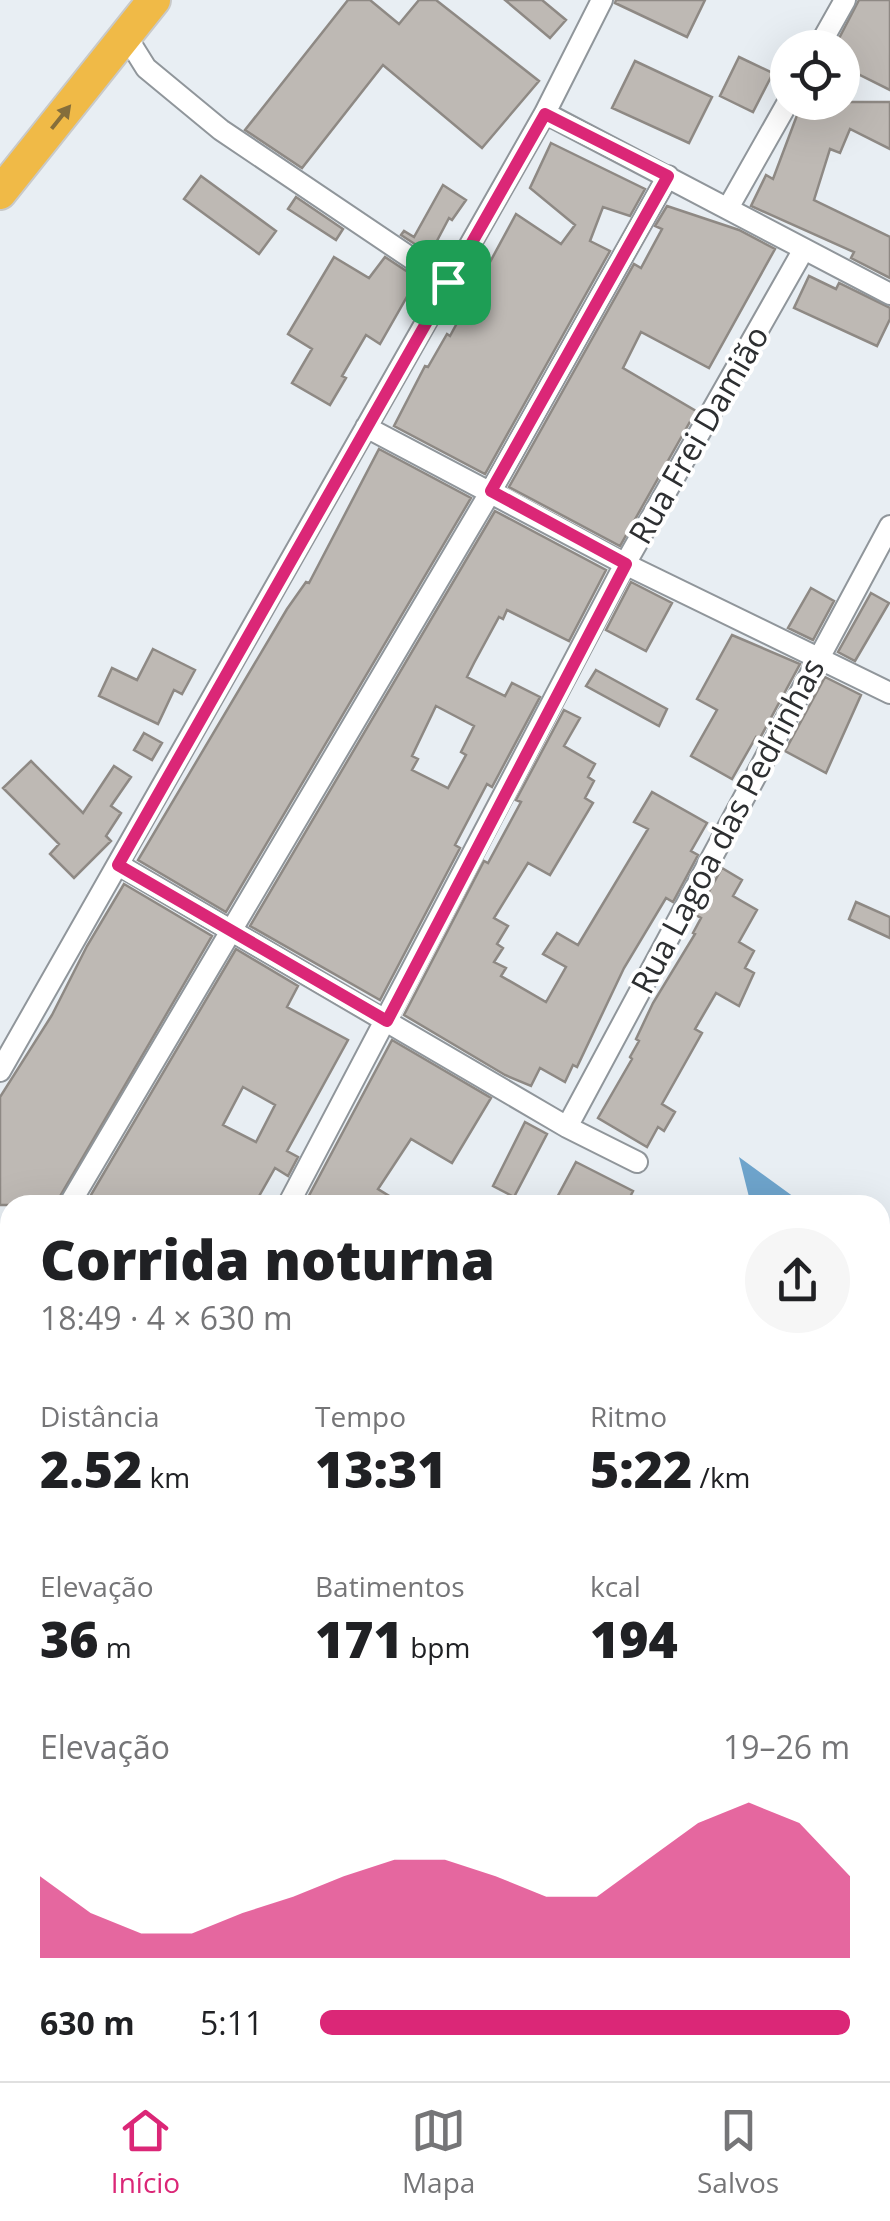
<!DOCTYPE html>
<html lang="pt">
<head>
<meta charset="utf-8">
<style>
  :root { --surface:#fff; --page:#f6f6f6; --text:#202124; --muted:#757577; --line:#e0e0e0; --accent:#db2777 }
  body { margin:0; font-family:"Open Sans",sans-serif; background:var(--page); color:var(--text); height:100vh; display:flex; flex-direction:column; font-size:38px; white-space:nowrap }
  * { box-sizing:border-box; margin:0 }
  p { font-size:32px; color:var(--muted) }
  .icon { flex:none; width:55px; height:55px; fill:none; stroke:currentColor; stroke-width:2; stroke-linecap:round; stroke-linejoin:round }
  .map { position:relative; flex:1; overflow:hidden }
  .details { position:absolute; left:0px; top:1195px; width:890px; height:888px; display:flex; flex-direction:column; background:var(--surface); border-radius:30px 30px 0 0; box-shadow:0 10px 40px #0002 }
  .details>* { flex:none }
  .tools { position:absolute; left:770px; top:30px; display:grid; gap:20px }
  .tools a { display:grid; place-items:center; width:90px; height:90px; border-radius:50%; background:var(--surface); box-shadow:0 10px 40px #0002; font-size:50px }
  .pin { position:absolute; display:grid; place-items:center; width:85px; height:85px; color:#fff; margin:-42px; border-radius:20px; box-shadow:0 5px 15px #0006 }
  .round { display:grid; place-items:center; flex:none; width:105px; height:105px; border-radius:52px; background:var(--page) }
  .summary { display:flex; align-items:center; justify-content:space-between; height:170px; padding:0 40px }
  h1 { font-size:55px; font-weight:800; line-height:75px }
  .figures { display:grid; grid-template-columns:repeat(3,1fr); gap:15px; height:170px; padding:10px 40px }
  .figures div { display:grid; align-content:center }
  .figures b { font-size:50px; font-weight:800 }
  .figures small { font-size:28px; font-weight:400 }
  .figures p { font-size:28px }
  .chart { height:280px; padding:20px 40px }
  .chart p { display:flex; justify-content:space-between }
  .chart svg { width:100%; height:180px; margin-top:10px; fill:var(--accent); opacity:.7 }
  ul { padding:0 40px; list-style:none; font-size:32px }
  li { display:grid; grid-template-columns:160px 120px 1fr; align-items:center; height:75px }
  li i { height:25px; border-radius:12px; background:var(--accent) }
  .menu { display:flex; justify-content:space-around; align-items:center; height:140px; border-top:2px solid var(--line); background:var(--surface); font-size:28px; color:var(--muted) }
  .menu a { display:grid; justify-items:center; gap:5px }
  .menu .selected { color:var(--accent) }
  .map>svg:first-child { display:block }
</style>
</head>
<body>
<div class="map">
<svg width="890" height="2081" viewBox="0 0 890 2081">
  <rect width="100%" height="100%" fill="#e8eef3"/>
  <path fill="#6ea4cc" d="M 739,1157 L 805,1205 L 751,1205 Z
    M 880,1286 L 890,1289 L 890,2081 L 699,2081 L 689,2077 L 689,2073 L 880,2072 Z"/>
  <path fill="#beb9b4" stroke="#8e8984" stroke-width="2.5" fill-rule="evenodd" d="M 348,0 L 370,0 L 399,24 L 419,0 L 436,0 L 539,81 L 482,148 L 383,65 L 302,168 L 245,130 Z
    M 505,0 L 542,0 L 566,20 L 550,38 Z
    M 616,0 L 705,0 L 687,37 L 615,3 Z
    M 859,0 L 890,0 L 890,90 L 842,66 L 842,48 L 834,48 Z
    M 739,57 L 773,73 L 753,112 L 720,96 Z
    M 635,61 L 712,97 L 689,143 L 612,108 Z
    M 802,102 L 890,102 L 890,149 L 850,129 L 840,153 L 830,149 L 814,200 L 890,237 L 890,278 L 851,258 L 854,252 L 751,206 L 766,175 L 773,179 Z
    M 551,143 L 645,189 L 630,216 L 603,207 L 590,241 L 610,251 L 485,474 L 394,426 L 425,366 L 428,367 L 447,334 L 450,336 L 516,214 L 561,244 L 575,225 L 530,188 Z
    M 201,176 L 276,231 L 259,254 L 184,199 Z
    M 443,185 L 466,200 L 452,220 L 449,218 L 430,254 L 401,235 L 404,231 L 414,237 Z
    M 296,197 L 343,229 L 336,240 L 288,209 Z
    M 667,206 L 739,230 L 775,249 L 709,368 L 641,332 L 623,368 L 696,411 L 620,546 L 509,487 L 634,264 L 641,268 L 662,229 L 655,226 Z
    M 334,257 L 369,278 L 385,257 L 426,284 L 414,300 L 408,295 L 380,344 L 366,335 L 342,376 L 346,378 L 330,405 L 292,383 L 312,349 L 288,334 Z
    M 809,276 L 836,289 L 839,283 L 890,308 L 890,319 L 877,346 L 794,308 Z
    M 379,449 L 471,498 L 226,912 L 138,860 L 287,609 L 306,582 L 309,583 Z
    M 495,511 L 606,570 L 569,641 L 507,610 L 503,619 L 499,617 L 474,663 L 467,677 L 505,696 L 512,683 L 540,697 L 492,787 L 487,784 L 455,845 L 460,848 L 380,1000 L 250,926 ZM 436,706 L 474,726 L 461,752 L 466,755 L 448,788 L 412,770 L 418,759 L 412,756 Z
    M 631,582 L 672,603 L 646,651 L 606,630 Z
    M 811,588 L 834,601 L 813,640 L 788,628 Z
    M 871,593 L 889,603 L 855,661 L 838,652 Z
    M 732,635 L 800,664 L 760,738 L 756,737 L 732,779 L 691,756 L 717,710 L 697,699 Z
    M 153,649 L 195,670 L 182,694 L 174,690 L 158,724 L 99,696 L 112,668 L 137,680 Z
    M 596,670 L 667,709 L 659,726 L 586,686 Z
    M 825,677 L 861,695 L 826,773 L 785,751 Z
    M 564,710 L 580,718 L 564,746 L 595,764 L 588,777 L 594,781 L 585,798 L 593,803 L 550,875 L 528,863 L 494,918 L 508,926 L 497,944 L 503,948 L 494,962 L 506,968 L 501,976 L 546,1002 L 566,967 L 543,954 L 557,933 L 578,945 L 648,829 L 634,822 L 652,792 L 707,823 L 691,851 L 698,855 L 673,902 L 666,898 L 624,968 L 577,1067 L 573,1065 L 565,1082 L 540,1068 L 531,1086 L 505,1075 L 404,1015 L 484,861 L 488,863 L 521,802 L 516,800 Z
    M 144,733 L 162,743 L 152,760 L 134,750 Z
    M 31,761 L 83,813 L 114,766 L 131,777 L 111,806 L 121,813 L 106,836 L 111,841 L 74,878 L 50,854 L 59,844 L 3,788 Z
    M 722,868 L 742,880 L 733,896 L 757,910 L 739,942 L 754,951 L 745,968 L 754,973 L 739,1006 L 716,993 L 695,1029 L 702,1033 L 662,1104 L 675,1112 L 664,1131 L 658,1127 L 647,1147 L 598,1118 L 632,1059 L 630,1057 L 639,1041 L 636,1039 L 653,1003 L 695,934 L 693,933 L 701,918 L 696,915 Z
    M 124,884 L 212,936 L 55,1205 L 0,1205 L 0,1097 L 52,1015 L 87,946 Z
    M 856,902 L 890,917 L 890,938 L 849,919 Z
    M 236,949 L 298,986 L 287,1007 L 348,1040 L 287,1151 L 298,1157 L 288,1176 L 275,1168 L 254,1205 L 85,1205 ZM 243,1087 L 275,1105 L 256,1142 L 223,1125 Z
    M 392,1040 L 491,1098 L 452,1163 L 411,1139 L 378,1189 L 404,1205 L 304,1205 Z
    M 525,1122 L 547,1134 L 514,1197 L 493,1186 Z
    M 576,1162 L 633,1191 L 626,1205 L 553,1205 Z"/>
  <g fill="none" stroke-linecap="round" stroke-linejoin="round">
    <g stroke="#90969b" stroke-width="24">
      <path id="minor" d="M 126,36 L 146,68 L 221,130 L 448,283
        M 818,48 L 845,0
        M 545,113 L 890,294
        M 728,208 L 788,102
        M 366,427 L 625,564 L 890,693
        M 119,865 L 567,1127 L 637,1162
        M 0,1071 L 545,113 L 602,0
        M 567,1127 L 890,526
        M 69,1205 L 491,491 L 668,176
        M 288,1205 L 625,564 L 804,249
        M 0,1322 L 10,1305
        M 0,1365 L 10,1371
        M 0,1743 L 10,1724
        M 36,2081 L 41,2072
        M 244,2081 L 248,2072"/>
    </g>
    <g stroke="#c8c9c9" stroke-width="36">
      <path id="trunk" d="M 0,193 L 154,0"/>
    </g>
    <use href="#minor" stroke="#fff" stroke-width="20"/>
    <use href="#trunk" stroke="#f0ba47" stroke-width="32"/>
  </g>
  <defs><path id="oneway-solid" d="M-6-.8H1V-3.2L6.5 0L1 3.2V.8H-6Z" transform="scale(2.5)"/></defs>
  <use fill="#856e3b" href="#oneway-solid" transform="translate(61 117) rotate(-51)"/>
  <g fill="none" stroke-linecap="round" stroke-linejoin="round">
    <g stroke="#fff" stroke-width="20">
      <path id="route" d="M 545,114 L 668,176 L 491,491 L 626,564 L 387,1021 L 118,865 Z"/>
    </g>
    <use href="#route" stroke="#db2777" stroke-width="12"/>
  </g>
  <g text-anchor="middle" stroke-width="8" stroke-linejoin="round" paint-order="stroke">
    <g font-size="32" fill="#2d2f31" stroke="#fff">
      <text transform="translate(699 435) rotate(-60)" y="11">Rua Frei Damião</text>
      <text transform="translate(728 826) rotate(-62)" y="11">Rua Lagoa das Pedrinhas</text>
    </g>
  </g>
</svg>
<div class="tools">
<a><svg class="icon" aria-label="locate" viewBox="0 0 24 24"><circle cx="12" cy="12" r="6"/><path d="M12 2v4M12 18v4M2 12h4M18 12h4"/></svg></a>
</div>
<div class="pin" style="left:448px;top:282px;background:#1e9e55"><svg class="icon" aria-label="arrive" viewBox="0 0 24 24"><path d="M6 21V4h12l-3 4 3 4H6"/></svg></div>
<section class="details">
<div class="summary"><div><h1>Corrida noturna</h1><p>18:49 · 4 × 630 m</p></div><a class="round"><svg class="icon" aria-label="share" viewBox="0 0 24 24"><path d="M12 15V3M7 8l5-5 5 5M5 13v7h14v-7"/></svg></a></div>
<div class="figures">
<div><p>Distância</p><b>2.52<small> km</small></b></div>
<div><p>Tempo</p><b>13:31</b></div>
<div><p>Ritmo</p><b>5:22<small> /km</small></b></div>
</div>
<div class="figures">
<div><p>Elevação</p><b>36<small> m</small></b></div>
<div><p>Batimentos</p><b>171<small> bpm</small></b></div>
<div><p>kcal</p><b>194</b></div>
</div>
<div class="chart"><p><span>Elevação</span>19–26 m</p>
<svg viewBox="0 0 160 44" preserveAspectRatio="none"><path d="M0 44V24L10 33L20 38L30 38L40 33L50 29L60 24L70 20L80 20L90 24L100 29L110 29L120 20L130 11L140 6L150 11L160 24V44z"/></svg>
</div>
<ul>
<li><b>630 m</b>5:11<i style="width:100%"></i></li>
</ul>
</section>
</div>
<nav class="menu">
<a class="selected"><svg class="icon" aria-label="home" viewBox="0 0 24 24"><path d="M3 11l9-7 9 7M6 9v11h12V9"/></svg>Início</a>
<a><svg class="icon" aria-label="map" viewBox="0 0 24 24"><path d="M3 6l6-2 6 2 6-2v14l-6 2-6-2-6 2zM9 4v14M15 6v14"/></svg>Mapa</a>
<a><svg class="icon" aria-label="saved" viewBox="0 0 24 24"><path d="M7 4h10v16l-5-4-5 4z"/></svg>Salvos</a>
</nav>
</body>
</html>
